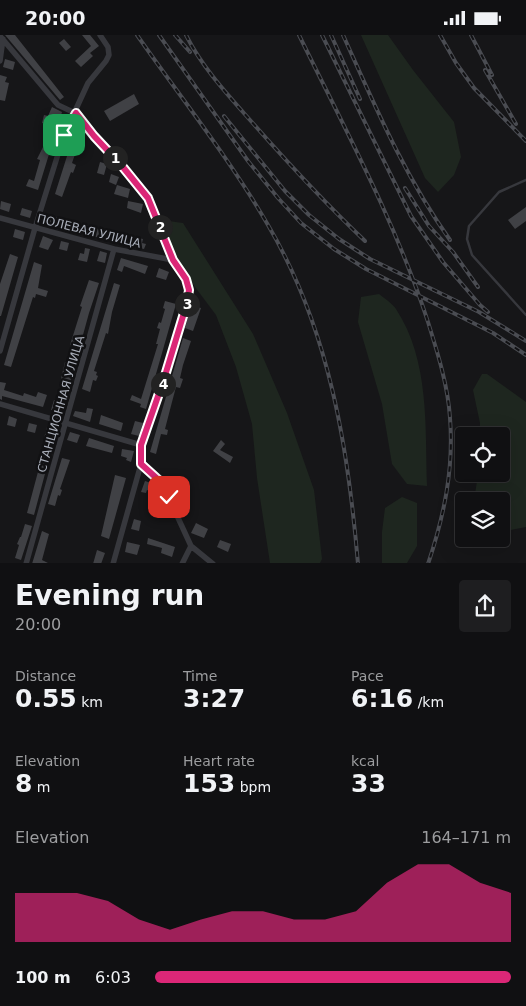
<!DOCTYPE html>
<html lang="en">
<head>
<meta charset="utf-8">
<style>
  :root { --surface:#101012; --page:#1e1e20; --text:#f1f3f6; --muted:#9c9d9f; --line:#303032; --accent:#db2777 }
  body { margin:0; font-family:"DejaVu Sans",sans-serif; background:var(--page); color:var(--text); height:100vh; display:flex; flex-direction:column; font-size:19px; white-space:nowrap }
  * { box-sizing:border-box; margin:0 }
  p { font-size:16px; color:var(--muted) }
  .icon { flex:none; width:28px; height:28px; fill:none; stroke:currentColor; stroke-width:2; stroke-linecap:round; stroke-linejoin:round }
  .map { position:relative; height:528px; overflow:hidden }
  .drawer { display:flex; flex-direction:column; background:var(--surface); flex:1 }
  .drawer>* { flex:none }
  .controls { position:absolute; left:455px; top:392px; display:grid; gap:10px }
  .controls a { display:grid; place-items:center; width:55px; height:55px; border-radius:5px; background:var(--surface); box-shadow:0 5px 20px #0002,0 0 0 1px var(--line); font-size:25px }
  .pin { position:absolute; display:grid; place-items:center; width:42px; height:42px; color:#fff; margin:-21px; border-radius:10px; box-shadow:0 2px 8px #0006 }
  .km { position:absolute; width:25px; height:25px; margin:-12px; border-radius:50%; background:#222; color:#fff; font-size:14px; line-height:25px; text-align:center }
  .round { display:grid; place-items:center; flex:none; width:52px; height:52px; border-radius:5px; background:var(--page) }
  .head { display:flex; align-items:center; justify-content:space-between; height:85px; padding:0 15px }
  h1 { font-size:28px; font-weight:700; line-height:38px }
  .stats { display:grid; grid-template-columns:repeat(3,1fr); gap:8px; height:85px; padding:5px 15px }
  .stats div { display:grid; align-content:center }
  .stats b { font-size:25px; font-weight:700 }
  .stats small { font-size:14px; font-weight:400 }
  .stats p { font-size:14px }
  .chart { height:140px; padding:10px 15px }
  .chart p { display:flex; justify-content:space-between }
  .chart svg { width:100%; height:90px; margin-top:5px; fill:var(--accent); opacity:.7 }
  ul { padding:0 15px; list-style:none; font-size:16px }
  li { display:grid; grid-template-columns:80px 60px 1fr; align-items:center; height:38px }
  li i { height:12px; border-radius:6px; background:var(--accent) }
  .status { display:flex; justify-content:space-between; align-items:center; height:35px; padding:0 25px; background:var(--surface); direction:ltr }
  .status svg { height:14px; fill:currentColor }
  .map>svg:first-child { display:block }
</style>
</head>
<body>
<div class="status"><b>20:00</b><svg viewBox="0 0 49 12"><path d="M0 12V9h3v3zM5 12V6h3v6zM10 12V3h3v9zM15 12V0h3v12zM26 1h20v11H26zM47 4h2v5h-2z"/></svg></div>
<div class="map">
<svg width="526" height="529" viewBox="0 0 526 529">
  <rect width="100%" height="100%" fill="#161618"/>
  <path fill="#1e261f" d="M 361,0 L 388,0 L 413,35 L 454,87 L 461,122 L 454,140 L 438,157 L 425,143 Z
    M 168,186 L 183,188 L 253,299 L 287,378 L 314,455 L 322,524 L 320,528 L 270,528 L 257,443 L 252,389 L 236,332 L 216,280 L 195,252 L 177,224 L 165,193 Z
    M 379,259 C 384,263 392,268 396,274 C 430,326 425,392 427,451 L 407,449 L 392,429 L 382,369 L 358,287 L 361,262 Z
    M 482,339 L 487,339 L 526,367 L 526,492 L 501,497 L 501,466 L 474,466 L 478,439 L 501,439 L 501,401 L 480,401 L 480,388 L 473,355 Z
    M 402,462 L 417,468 L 417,511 L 407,528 L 382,528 L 382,497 L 385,473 Z"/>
  <path fill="#404145" d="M 5,0 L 15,0 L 64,62 L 60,65 Z
    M 82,0 L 90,0 L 99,11 L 90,18 L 93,21 L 81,32 L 75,26 L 91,11 Z
    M 64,4 L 71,12 L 66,16 L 59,8 Z
    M 5,24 L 15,27 L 13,35 L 3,32 Z
    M 0,40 L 7,42 L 5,47 L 9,48 L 5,66 L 0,65 Z
    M 134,59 L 139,69 L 110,86 L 104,76 Z
    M 52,72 L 62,77 L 38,155 L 26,151 L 29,144 L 34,146 L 40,125 L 37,124 L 44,110 L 50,90 L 42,88 L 44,80 L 48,81 Z
    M 74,99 L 81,102 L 72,128 L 76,130 L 73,138 L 71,137 L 62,162 L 55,159 Z
    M 100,127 L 107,129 L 104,140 L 97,138 Z
    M 111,139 L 119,142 L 116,150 L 109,147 Z
    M 117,150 L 130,154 L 128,163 L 114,159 Z
    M 1,166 L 11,169 L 9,177 L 0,174 Z
    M 128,166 L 143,169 L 141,178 L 127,173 Z
    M 526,172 L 526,186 L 515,194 L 508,185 Z
    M 22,173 L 32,176 L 30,183 L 20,180 Z
    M 48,180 L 60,183 L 58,191 L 46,187 Z
    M 66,184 L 75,187 L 73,195 L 64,192 Z
    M 87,190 L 104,196 L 102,204 L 85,198 Z
    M 15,194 L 25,197 L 23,205 L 13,202 Z
    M 122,200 L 143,204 L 142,208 L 146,209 L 144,214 L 120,208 Z
    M 43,201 L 53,205 L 48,215 L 39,212 Z
    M 61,206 L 69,208 L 67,216 L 59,214 Z
    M 85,213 L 90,214 L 87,227 L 78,225 L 80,218 L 84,219 Z
    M 100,216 L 107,218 L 105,228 L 97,226 Z
    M 10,219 L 18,222 L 1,281 L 0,281 L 0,249 Z
    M 121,223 L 148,231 L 145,239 L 124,231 L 122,237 L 117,235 Z
    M 34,227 L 42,230 L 38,253 L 48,256 L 46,262 L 36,259 L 35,263 L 33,262 L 11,332 L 4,330 Z
    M 159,233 L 169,237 L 166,245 L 156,242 Z
    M 89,245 L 99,248 L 89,278 L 69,351 L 60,348 L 65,327 L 68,328 L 73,311 L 70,310 L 82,272 L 80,271 Z
    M 114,248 L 120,250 L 112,277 L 108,299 L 106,298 L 94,336 L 97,337 L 96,340 L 98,341 L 96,346 L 93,345 L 90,357 L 82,354 Z
    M 165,266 L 176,269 L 146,374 L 140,372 L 141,369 L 130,365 L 132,360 L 141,364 L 158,309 L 156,309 L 160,294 L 157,293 L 159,287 L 161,288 L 165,274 L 163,273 Z
    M 191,270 L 201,273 L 193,296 L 185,293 Z
    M 183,303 L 191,306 L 183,330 L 180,343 L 183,344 L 180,353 L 176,352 L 172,367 L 165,394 L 168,395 L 167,400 L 161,399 L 156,419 L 150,417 Z
    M 0,347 L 6,348 L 4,355 L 23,361 L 24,358 L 36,362 L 38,357 L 47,360 L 43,372 L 2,361 L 2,365 L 0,364 Z
    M 54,365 L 64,368 L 62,378 L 51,375 Z
    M 87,373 L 93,374 L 90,387 L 73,381 L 75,376 L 86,378 Z
    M 101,380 L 123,388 L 121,396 L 99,389 Z
    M 9,381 L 17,384 L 15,392 L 7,390 Z
    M 135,386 L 143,388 L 139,401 L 131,399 Z
    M 29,388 L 37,390 L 35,398 L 27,396 Z
    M 47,392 L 57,394 L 54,406 L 44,403 Z
    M 70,397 L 80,400 L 77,408 L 67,405 Z
    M 89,403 L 114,411 L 112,418 L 86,411 Z
    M 221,405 L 225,409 L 220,415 L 233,422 L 230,428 L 213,416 Z
    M 122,414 L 134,416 L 131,427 L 126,425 L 127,423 L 121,421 Z
    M 43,418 L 50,420 L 34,480 L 27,478 Z
    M 62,423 L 70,425 L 60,454 L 62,455 L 60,461 L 58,460 L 55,471 L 48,469 Z
    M 115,440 L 126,443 L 109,504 L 101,501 Z
    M 145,446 L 154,449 L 152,457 L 147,455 L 146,458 L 141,457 Z
    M 134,484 L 141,486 L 139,496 L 131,494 Z
    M 196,488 L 208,494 L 204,503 L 191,498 Z
    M 25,489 L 32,491 L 21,525 L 15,523 L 19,510 L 17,509 L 20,502 L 21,502 Z
    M 42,496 L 49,499 L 42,525 L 50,529 L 32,529 Z
    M 148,503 L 175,512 L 172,522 L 161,518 L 162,513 L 147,509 Z
    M 220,505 L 231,509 L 228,517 L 217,512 Z
    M 127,507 L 140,510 L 137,520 L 125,517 Z
    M 97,515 L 105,518 L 101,529 L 93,529 Z"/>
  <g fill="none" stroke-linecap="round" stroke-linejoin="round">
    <path stroke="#37383d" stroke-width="2.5" d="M 526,145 L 499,157 L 469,191 L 467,204 L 472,220 L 526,280"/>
    <path stroke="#37383d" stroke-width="5.5" d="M 0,1 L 58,70 L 75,78 L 94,101 L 123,131 L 148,163 L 173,225 L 186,244 L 189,255 L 187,268 L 164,344 L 141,410 L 141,429 L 113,529
      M 0,26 L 3,4
      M 0,183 L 114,214 L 173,225
      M 0,316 L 35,193 L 64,100 L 88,48 L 106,26 L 109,20 L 108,12 L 100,0
      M 0,369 L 141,410
      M 141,429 L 162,448 L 191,511 L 213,529
      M 26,529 L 114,214
      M 182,529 L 191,511"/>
    <g stroke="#4a4c52" stroke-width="4">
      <path id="rail" d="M 137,0 C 181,63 230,124 268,190 C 329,294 348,411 358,529
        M 159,0 L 248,126 L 278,163 L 301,188 L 334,214 L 366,234 L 493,298 L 526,320
        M 175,0 L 190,17
        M 186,0 C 202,32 227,59 250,85 C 287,127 325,168 365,206
        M 299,0 C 345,94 396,188 428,287 C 438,319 448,351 450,383 C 454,434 444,481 428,529
        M 322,0 L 411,181 L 443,227 L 480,270 L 488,277
        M 331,0 L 360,64
        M 343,0 C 375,71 405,142 450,205
        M 440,0 L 456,28 L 474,53 L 526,106
        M 471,0 L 492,40
        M 485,35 L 516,89
        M 224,81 L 285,156 L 309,180 L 339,204 L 370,224 L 479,277 L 526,306
        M 405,153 L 429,191 L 453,217 L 478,252"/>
    </g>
    <use href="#rail" stroke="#111113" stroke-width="2" stroke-dasharray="5.5" stroke-linecap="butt"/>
  </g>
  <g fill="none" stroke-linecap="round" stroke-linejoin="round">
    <g stroke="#fff" stroke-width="10">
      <path id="route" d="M 64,100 L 76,78 L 94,101 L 122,131 L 148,163 L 173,225 L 186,244 L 189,255 L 187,268 L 164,344 L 141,410 L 141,429 L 162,448 L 169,462"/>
    </g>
    <use href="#route" stroke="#db2777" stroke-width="6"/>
  </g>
  <g text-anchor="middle" stroke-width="5" stroke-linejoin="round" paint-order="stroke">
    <g font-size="12" fill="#a8adb8" stroke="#111113">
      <text transform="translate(89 196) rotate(14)" y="4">ПОЛЕВАЯ УЛИЦА</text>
      <text transform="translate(61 369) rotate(-74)" y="4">СТАНЦИОННАЯ УЛИЦА</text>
    </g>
  </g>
</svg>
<div class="controls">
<a><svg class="icon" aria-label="locate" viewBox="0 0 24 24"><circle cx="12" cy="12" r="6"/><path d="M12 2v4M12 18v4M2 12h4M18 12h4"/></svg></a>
<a><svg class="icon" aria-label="layers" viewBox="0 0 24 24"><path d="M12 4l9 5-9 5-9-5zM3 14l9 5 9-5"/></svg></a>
</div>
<div class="pin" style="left:64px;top:100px;background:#1e9e55"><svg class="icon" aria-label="arrive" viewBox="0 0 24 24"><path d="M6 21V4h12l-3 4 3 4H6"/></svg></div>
<div class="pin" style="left:169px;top:462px;background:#d93025"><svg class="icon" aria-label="check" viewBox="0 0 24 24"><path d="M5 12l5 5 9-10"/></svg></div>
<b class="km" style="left:115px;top:123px">1</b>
<b class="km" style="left:160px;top:192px">2</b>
<b class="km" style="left:187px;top:269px">3</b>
<b class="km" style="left:163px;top:349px">4</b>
</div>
<section class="drawer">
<div class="head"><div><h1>Evening run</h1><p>20:00</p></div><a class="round"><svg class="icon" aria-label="share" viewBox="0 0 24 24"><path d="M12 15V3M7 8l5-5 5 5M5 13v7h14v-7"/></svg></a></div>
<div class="stats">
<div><p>Distance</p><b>0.55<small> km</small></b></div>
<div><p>Time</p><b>3:27</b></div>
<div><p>Pace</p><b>6:16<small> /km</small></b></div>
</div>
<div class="stats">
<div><p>Elevation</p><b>8<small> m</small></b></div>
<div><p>Heart rate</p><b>153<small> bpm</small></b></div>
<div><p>kcal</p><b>33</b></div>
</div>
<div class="chart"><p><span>Elevation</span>164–171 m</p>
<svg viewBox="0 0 160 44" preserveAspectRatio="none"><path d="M0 44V20L10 20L20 20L30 24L40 33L50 38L60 33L70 29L80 29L90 33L100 33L110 29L120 15L130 6L140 6L150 15L160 20V44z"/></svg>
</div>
<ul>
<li><b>100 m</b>6:03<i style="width:100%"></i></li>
</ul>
</section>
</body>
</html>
